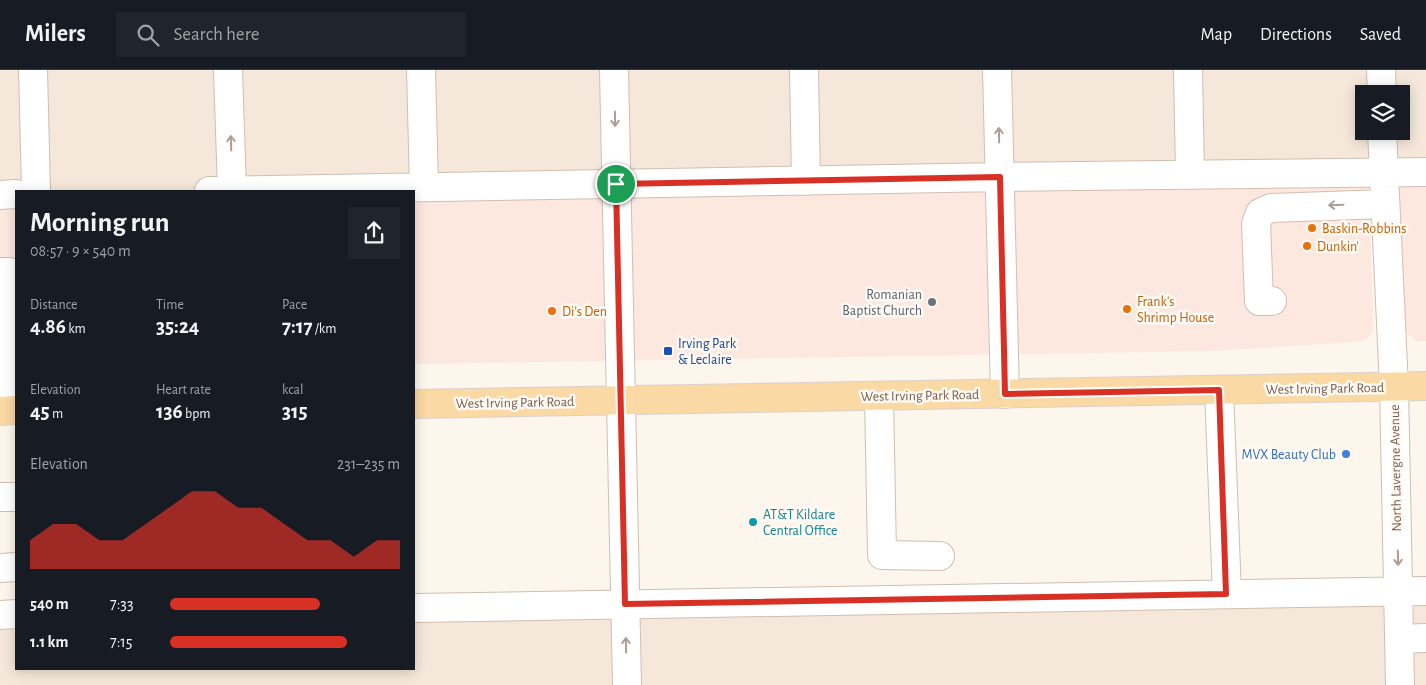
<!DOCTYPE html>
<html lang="en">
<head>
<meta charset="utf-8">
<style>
  :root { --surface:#171b24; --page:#20242c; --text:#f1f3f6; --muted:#9ea1a6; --line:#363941; --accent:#d93025 }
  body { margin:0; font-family:"Alegreya Sans",sans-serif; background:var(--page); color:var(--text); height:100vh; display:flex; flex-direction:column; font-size:19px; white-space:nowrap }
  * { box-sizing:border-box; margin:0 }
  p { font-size:16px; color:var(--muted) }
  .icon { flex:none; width:28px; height:28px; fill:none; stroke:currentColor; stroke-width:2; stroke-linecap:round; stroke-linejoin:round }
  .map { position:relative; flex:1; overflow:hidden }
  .details { position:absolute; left:15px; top:120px; width:400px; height:480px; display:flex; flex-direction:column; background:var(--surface); border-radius:0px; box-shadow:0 2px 12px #0003 }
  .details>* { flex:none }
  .controls { position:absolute; left:1355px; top:15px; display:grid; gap:10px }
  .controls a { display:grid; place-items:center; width:55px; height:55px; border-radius:0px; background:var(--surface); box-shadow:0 2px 12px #0003; font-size:25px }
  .pin { position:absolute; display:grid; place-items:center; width:42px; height:42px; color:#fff; margin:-21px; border:2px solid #fff; border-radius:50%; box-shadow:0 1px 5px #0007 }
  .round { display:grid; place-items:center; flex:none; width:52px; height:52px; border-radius:0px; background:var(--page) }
  .overview { display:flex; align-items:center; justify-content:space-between; height:85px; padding:0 15px }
  h1 { font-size:28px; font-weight:600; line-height:38px }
  .metrics { display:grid; grid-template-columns:repeat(3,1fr); gap:8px; height:85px; padding:5px 15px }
  .metrics div { display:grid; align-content:center }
  .metrics b { font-size:21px; font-weight:600 }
  .metrics small { font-size:14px; font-weight:400 }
  .metrics p { font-size:14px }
  .chart { height:140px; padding:10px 15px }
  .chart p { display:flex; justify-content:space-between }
  .chart svg { width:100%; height:90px; margin-top:5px; fill:var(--accent); opacity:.7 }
  ul { padding:0 15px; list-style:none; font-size:16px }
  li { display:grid; grid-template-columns:80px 60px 1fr; align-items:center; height:38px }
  li i { height:12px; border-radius:6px; background:var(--accent) }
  header { display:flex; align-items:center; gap:30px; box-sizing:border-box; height:70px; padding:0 25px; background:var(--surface); border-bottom:1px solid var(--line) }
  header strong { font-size:24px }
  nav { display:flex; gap:28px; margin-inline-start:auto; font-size:18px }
  .search { width:350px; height:45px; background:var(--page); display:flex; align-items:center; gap:12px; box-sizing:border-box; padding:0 18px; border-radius:0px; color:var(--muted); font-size:19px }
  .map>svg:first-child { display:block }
</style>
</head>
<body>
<header>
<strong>Milers</strong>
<div class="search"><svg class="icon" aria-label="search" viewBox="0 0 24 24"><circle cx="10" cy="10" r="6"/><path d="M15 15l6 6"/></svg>Search here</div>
<nav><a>Map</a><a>Directions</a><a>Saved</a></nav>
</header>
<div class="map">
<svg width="1426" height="615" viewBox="0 0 1426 615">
  <rect width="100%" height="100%" fill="#fdf6ec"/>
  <path fill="#f5e8da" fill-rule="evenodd" d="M 0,0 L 1426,0 L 1426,102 L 355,121 L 16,121 L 0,128 ZM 1364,24 L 1401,24 L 1401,61 L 1364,61 Z
    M 1426,528 L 1426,615 L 0,615 L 0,554 L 16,554 L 16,599 L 414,599 L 414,547 Z"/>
  <path fill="#fde8e0" d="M 1426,102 L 1426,271 L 1416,271 L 1403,260 L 1398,103 Z
    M 1369,103 L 1373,260 L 1366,270 L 1355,272 L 1212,281 L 414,294 L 414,121 Z
    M 16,127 L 16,301 L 0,301 L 0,128 Z"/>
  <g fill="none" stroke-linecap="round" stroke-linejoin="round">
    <g stroke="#d1beb0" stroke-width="30">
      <path id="minor" d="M 33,0 L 36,121
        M 228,0 L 232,121
        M 421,0 L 424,117
        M 614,0 L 627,615
        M 804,0 L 806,111
        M 997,0 L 1005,324
        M 1188,0 L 1190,105
        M 1381,0 L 1382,24
        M 1382,61 L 1394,317 L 1400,615
        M 209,121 L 1000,107 L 1426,102
        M 0,125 L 16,124
        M 0,202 L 9,202 L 12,340
        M 1272,231 L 1259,231 L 1256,154 L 1260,143 L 1271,138 L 1385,134
        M 1219,320 L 1227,524
        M 879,326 L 882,485 L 940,486
        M 0,427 L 16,427
        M 0,498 L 16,497
        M 414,538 L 1426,521
        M 0,545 L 16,544
        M 1399,569 L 1426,568"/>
    </g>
    <g stroke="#dad1cd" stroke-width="30">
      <path id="major" d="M 414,334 L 1426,316
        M 0,341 L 16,340"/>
    </g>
    <use href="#minor" stroke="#fff" stroke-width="28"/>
    <use href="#major" stroke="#fbd9a5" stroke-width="28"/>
  </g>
  <defs><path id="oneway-shaft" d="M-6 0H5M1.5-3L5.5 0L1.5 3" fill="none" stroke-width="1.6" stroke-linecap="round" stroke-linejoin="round" transform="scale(1.25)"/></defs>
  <g stroke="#af9d94">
    <use href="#oneway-shaft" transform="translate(615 49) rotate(89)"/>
    <use href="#oneway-shaft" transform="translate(999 65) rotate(-91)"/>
    <use href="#oneway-shaft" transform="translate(231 73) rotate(-92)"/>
    <use href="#oneway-shaft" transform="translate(1336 135) rotate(178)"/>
    <use href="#oneway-shaft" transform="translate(1398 488) rotate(89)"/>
    <use href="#oneway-shaft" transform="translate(626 575) rotate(-91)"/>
  </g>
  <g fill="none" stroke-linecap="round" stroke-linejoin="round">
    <g stroke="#fff" stroke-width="10">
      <path id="route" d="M 1000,107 L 1005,324 L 1219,320 L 1226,524 L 625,534 L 616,114 Z"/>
    </g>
    <use href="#route" stroke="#d93025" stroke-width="6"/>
  </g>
  <g fill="#e8710a" stroke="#fffaf3" stroke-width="2">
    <circle cx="1312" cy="158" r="5"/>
    <circle cx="1307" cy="176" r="5"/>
    <circle cx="1127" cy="239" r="5"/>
    <circle cx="552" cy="241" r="5"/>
  </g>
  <circle fill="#6b7280" stroke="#fffaf3" stroke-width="2" cx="932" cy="232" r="5"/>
  <rect fill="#1a4fb4" stroke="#fffaf3" stroke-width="2" x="663" y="276" width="10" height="10" rx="2.5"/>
  <circle fill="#3f7fe0" stroke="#fffaf3" stroke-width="2" cx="1346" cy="384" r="5"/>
  <circle fill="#0f9aa8" stroke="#fffaf3" stroke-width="2" cx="753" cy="452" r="5"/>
  <g text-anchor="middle" stroke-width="5" stroke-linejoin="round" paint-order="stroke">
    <g font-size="14" fill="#c56008" stroke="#fffaf3" text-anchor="start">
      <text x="1322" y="163">Baskin-Robbins</text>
      <text x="1317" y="181">Dunkin'</text>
      <text x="1137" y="236">Frank's<tspan x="1137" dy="16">Shrimp House</tspan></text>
      <text x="562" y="246">Di’s Den</text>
    </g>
    <g font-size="14" fill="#5b616d" stroke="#fffaf3" text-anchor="end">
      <text x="922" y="229">Romanian<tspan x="922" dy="16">Baptist Church</tspan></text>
    </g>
    <g font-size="14" fill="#164399" stroke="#fffaf3" text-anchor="start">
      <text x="678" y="278">Irving Park<tspan x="678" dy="16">&amp; Leclaire</tspan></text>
    </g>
    <g font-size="14" fill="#7a5c4d" stroke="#fffaf3">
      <text transform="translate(1325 318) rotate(-1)" y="5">West Irving Park Road</text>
      <text transform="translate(920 325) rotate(-1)" y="5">West Irving Park Road</text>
      <text transform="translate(515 332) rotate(-1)" y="5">West Irving Park Road</text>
      <text transform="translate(1395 398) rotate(-91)" y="5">North Lavergne Avenue</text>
    </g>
    <g font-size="14" fill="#366cbe" stroke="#fffaf3" text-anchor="end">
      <text x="1336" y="389">MVX Beauty Club</text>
    </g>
    <g font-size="14" fill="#0d838f" stroke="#fffaf3" text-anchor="start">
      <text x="763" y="449">AT&amp;T Kildare<tspan x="763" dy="16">Central Office</tspan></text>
    </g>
  </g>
</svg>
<div class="controls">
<a><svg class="icon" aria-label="layers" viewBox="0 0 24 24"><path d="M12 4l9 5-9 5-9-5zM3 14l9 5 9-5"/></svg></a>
</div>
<div class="pin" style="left:616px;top:114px;background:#1e9e55"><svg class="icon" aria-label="arrive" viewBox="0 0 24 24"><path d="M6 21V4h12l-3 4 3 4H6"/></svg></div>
<section class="details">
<div class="overview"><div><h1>Morning run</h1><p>08:57 · 9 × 540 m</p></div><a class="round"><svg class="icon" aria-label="share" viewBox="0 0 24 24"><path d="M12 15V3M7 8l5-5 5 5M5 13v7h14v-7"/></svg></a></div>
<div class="metrics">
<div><p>Distance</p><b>4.86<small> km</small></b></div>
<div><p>Time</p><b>35:24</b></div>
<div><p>Pace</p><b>7:17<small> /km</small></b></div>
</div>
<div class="metrics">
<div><p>Elevation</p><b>45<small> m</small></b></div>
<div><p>Heart rate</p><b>136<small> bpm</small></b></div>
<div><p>kcal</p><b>315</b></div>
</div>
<div class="chart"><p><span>Elevation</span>231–235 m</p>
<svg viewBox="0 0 160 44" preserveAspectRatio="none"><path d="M0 44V30L10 22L20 22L30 30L40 30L50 22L60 14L70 6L80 6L90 14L100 14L110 22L120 30L130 30L140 38L150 30L160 30V44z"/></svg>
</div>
<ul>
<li><b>540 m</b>7:33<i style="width:65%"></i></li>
<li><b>1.1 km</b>7:15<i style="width:77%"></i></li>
</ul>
</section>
</div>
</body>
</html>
